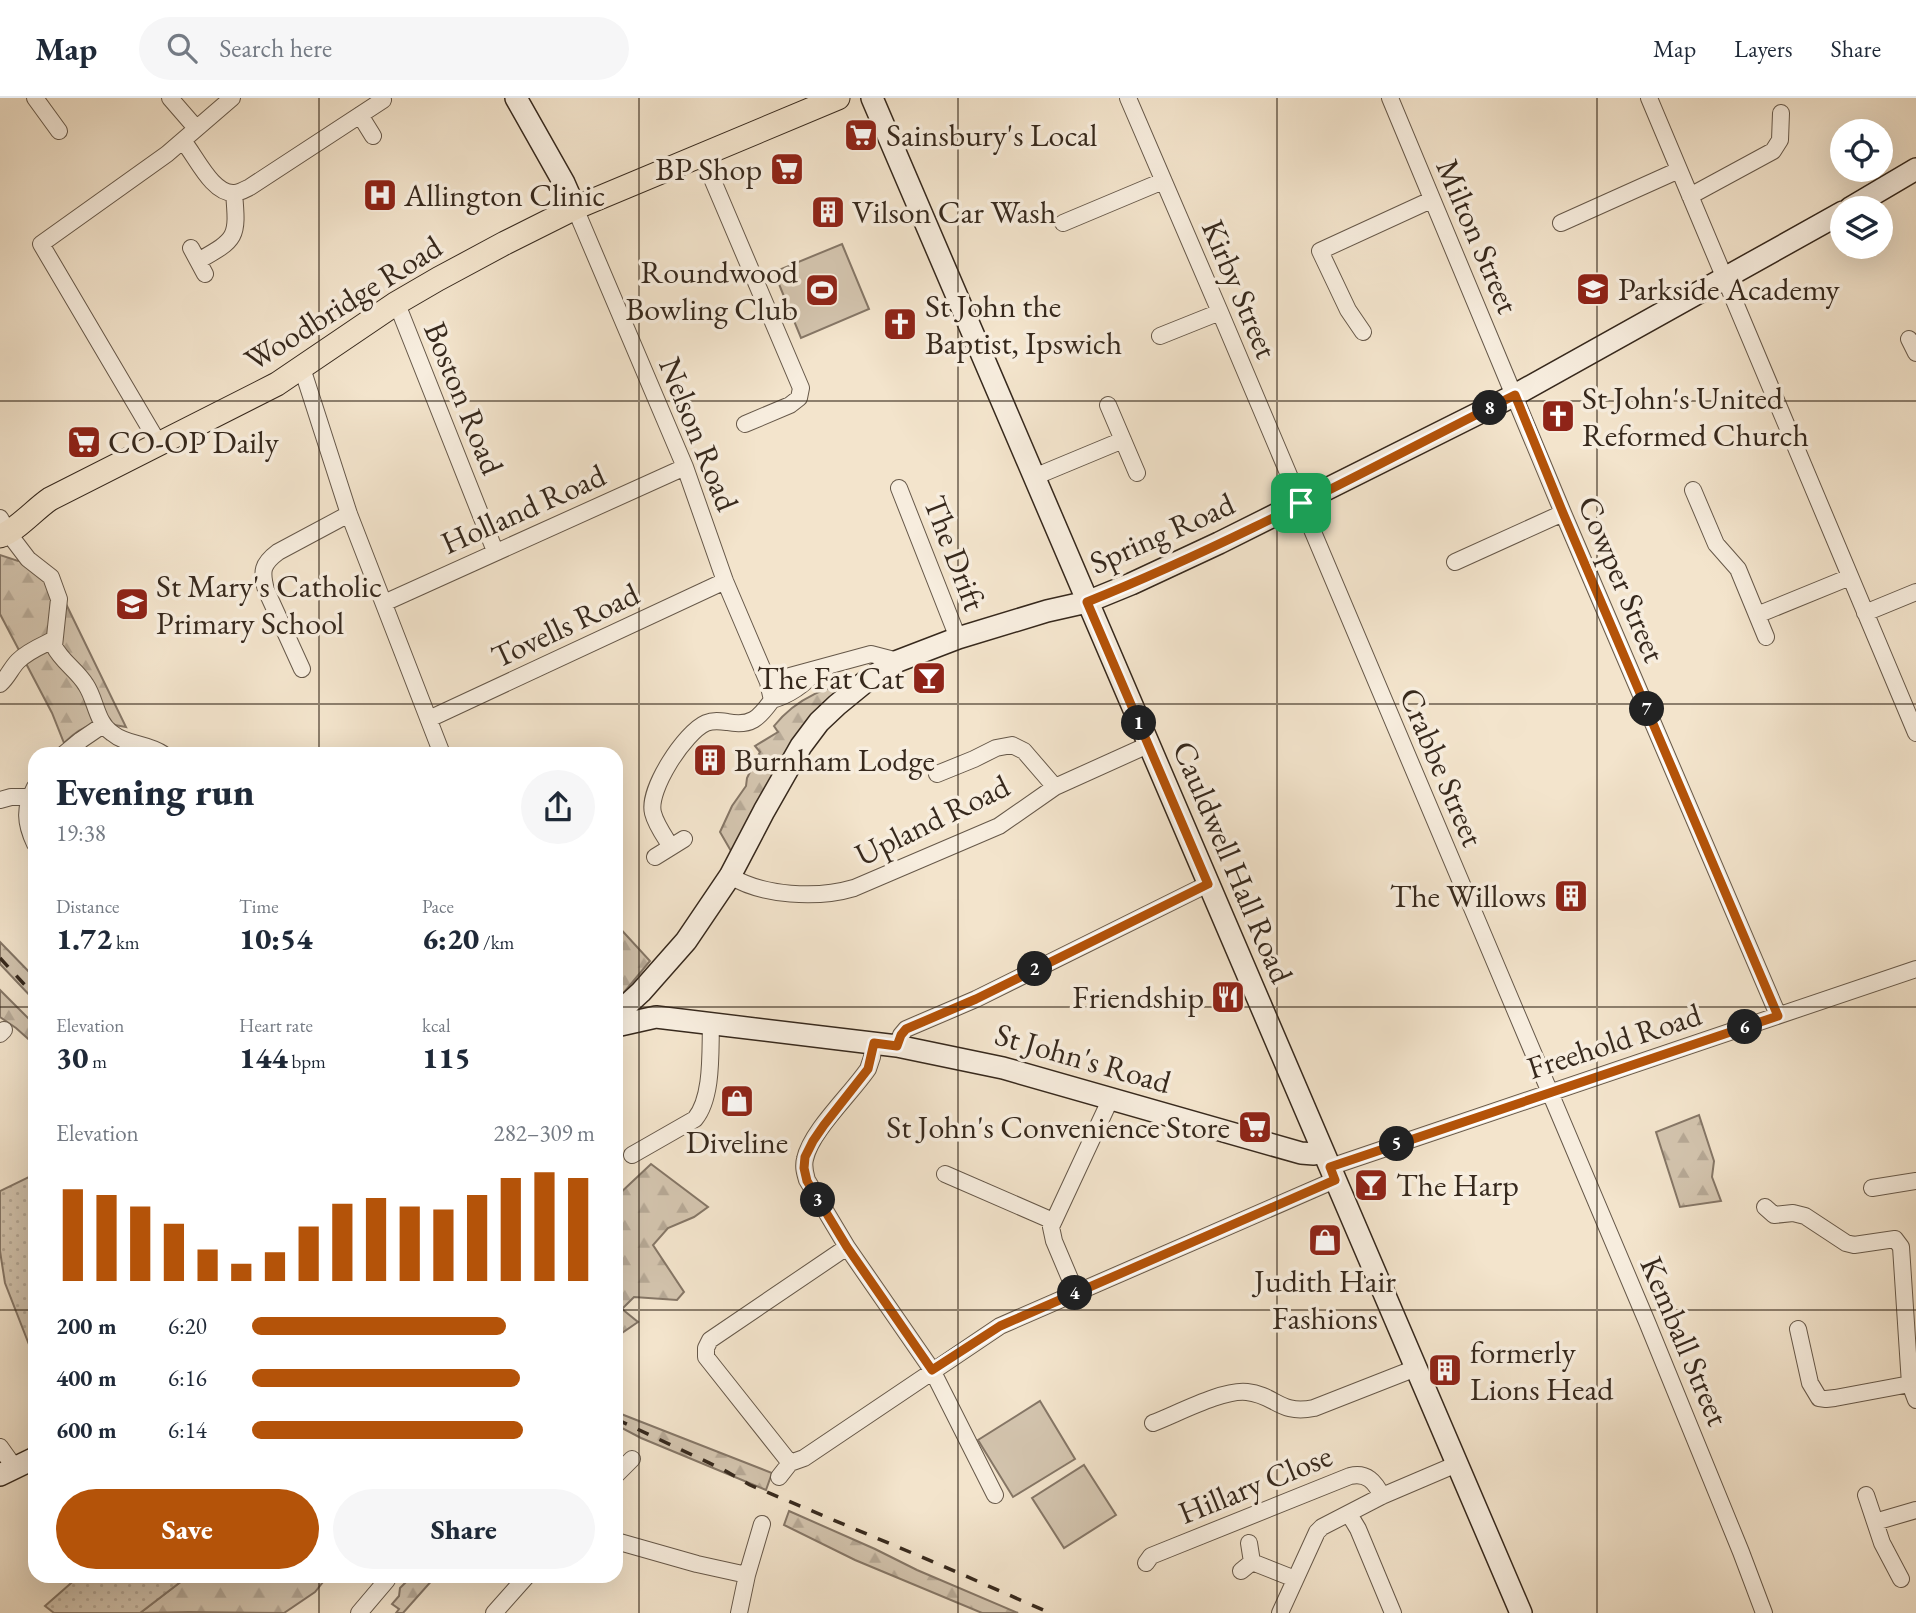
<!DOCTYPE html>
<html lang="en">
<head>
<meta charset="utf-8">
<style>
  :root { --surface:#fff; --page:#f6f6f7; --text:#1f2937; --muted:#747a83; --line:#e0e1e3; --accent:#b45309 }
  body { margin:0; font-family:"EB Garamond",serif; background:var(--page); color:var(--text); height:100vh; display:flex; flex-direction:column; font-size:26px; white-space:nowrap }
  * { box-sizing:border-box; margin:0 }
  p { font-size:23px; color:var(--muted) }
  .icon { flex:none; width:38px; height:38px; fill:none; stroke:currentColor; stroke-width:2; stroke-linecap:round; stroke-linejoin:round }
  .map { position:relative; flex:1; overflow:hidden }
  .side { position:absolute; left:28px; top:649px; width:595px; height:836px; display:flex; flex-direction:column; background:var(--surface); border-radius:21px; box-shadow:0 7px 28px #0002 }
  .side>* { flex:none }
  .buttons { position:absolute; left:1830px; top:21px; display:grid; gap:14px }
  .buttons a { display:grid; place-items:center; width:63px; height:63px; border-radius:50%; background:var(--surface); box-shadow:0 7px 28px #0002; font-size:35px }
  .pin { position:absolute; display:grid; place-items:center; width:60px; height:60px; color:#fff; margin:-30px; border-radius:14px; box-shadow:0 4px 10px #0006 }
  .km { position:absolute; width:35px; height:35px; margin:-18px; border-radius:50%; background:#222; color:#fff; font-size:19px; line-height:35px; text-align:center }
  .round { display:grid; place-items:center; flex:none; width:74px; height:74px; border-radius:37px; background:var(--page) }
  .head { display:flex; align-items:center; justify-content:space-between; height:119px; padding:0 28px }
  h1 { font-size:38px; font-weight:800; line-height:52px }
  .figures { display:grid; grid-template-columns:repeat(3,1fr); gap:10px; height:119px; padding:7px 28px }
  .figures div { display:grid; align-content:center }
  .figures b { font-size:30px; font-weight:800 }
  .figures small { font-size:19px; font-weight:400 }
  .figures p { font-size:19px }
  .chart { height:196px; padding:14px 28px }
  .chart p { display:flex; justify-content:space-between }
  .chart svg { width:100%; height:126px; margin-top:7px; stroke:var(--accent); stroke-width:6 }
  .cta { display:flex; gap:14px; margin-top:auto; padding:14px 28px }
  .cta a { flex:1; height:80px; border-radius:42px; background:var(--accent); color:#fff; font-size:28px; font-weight:800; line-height:80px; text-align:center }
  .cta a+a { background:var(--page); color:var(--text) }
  ul { padding:0 28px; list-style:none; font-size:23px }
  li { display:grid; grid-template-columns:112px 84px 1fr; align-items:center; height:52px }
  li i { height:18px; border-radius:9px; background:var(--accent) }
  header { display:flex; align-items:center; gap:42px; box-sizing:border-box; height:98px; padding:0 35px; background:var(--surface); border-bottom:2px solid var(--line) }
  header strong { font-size:33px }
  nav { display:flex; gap:38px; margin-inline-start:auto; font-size:24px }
  .search { width:490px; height:63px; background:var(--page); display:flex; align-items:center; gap:18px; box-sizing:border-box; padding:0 24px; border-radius:38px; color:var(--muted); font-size:26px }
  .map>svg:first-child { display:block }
</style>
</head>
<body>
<header>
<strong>Map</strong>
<div class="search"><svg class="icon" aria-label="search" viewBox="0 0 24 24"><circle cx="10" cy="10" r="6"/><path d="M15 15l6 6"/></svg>Search here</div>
<nav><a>Map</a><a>Layers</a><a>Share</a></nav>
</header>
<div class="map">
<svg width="1916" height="1515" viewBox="0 0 1916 1515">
  <defs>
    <pattern id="forest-firs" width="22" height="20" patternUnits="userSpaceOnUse" patternTransform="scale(1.75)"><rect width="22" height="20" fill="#d3c4ae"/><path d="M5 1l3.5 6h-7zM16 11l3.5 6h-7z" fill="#b6a895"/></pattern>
    <pattern id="garden-dots" width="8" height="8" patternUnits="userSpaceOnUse" patternTransform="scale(1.75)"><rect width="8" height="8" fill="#d3c4ae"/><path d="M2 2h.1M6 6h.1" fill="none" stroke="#b6a895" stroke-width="1.8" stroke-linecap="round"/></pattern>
  </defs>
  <rect width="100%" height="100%" fill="#f3e4cc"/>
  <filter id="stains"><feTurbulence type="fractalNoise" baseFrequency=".00286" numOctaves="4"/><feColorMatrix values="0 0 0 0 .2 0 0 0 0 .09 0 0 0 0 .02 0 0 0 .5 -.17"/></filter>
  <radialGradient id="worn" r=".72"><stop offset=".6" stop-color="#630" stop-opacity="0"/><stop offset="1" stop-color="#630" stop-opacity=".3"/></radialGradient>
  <path fill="url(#forest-firs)" stroke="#857666" stroke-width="2" d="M 30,455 L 48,469 L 126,629 C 97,623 85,624 64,645 L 52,615 L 0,516 L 0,457 L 18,463 Z
    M 863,580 L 731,753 L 720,734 L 732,708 L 746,688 L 747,680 L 760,654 L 755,648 L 778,634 L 774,628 C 798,598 828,589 863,580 Z
    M 616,826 L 650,863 L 616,904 Z
    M 0,844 L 35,880 L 35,903 L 0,866 Z
    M 0,892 L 35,927 L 35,947 L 16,930 L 0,919 Z
    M 1699,1017 L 1714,1063 L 1712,1079 L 1721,1103 L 1680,1109 L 1656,1034 Z
    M 651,1066 L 708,1109 L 694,1119 L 668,1130 L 653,1147 L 684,1194 L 677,1202 L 634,1199 L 622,1211 L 638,1224 L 616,1239 L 616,1099 Z
    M 616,1314 L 772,1375 L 766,1392 L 641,1340 L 616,1327 Z
    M 789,1413 L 875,1451 L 917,1472 L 1018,1515 L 982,1515 L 855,1462 L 784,1427 Z
    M 187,1479 L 327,1479 L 315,1494 L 284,1515 L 189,1514 L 140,1515 Z
    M 406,1479 L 435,1479 L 403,1515 L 396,1515 L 399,1511 L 392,1506 L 399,1498 L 400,1490 L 408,1482 Z"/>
  <path fill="url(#garden-dots)" stroke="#857666" stroke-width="2" d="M 35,1076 L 35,1262 L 5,1185 L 0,1153 L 0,1093 Z
    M 78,1479 L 187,1479 L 140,1515 L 54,1515 L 45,1508 Z"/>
  <path fill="#d3c4ae" stroke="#857666" stroke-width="2" d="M 842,146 L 869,211 L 801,240 L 774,174 Z
    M 1040,1303 L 1075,1361 L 1013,1399 L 978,1342 Z
    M 1084,1367 L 1116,1417 L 1064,1450 L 1032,1400 Z"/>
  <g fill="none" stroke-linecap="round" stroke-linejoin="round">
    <g stroke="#665849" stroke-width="18">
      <path id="street" d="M 35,0 L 59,33
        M 170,0 L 196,30
        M 1128,0 L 1220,214 L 1647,1224 L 1741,1454 L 1764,1515
        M 1390,0 L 1563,415 L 1778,917
        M 1649,0 L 1916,635
        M 360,17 L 373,38
        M 183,43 C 196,58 212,96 234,95 C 239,95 246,91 250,89 L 383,2
        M 702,57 L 801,290 L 799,300 L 790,307 L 745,326
        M 1690,98 L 1773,53 L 1780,42 L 1781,15
        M 575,110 L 685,369 L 725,483 L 768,584 L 772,602
        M 1063,125 L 1163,83
        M 1561,125 L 1679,72
        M 191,150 L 205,176
        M 198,163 C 237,141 238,140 234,95
        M 395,206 L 401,216 L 495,453
        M 1363,234 L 1348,212 L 1320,153 L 1431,102
        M 1160,238 L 1220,214
        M 1909,241 L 1916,255
        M 302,270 L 349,416 L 442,656
        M 1108,307 L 1137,375
        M 159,346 L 41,146 L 167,56 L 232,0
        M 1034,379 L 1123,342
        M 899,390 L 958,540
        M 1693,392 L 1716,446 L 1738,471 L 1766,539
        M 0,420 L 9,436 L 28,461 L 51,479 L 59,501 L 54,548 C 62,564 77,572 86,587 C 96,602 96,624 112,635 C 126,647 147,645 163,656
        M 1455,464 L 1563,415
        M 384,505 L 685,369
        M 1865,515 L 1916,494
        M 1757,517 L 1850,479
        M 302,571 L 266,492 C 261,473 262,466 278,454 L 349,416
        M 768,584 L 871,556 L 898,563
        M 0,586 C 8,579 11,570 18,563 C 28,553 41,548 53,542
        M 772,602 C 790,597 805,586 817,572
        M 429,621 L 725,483
        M 64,656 L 81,642 L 103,627
        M 937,676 L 974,661 L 996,650 L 1012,647 L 1024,653 L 1055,689
        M 35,689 C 24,710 25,725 35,746
        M 0,702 L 11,699 L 30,699
        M 671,749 C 665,739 656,727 653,715 C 647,692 685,634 706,625 C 713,622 720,623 727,624 C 751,629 759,620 772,602
        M 655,759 L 684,741
        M 730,778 C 763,798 817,801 854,790 L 999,728 L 1055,689 L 1148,647
        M 0,936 L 4,932
        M 874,945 L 872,959 L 868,971 C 851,996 811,1033 805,1061 C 803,1069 805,1075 807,1082 L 847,1149 L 932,1272 L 995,1397
        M 897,948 L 901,937 L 906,931 L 976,901 L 1208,786
        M 632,1057 L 695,1021 C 713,999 710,954 711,926
        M 1330,1069 L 1916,871
        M 945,1076 L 1053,1123
        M 1872,1090 L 1916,1083
        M 1765,1109 L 1774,1117 L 1793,1115 L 1805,1118 L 1846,1145 L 1854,1147 L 1895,1141 L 1901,1149 L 1910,1286 L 1916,1302
        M 1076,1195 L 1054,1143 L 1051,1129 L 1111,1000
        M 1798,1231 L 1810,1285 L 1819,1300 L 1826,1301 L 1835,1300 L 1910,1286
        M 1153,1325 C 1177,1316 1223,1291 1247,1294 C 1276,1297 1279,1317 1314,1310 L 1416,1270
        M 0,1349 L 15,1370
        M 790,1365 L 804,1360 L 1000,1228 L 1335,1082
        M 790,1365 L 706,1259 L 706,1250 L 710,1242 L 847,1149
        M 616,1377 L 632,1361
        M 779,1379 L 790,1365
        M 1866,1397 L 1882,1445 L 1901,1481
        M 1349,1416 L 1358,1431 L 1393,1515
        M 1875,1424 L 1916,1412
        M 616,1443 L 697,1466 L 747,1477
        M 1252,1464 L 1295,1481
        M 1146,1465 L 1151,1458 L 1350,1378 C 1367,1374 1375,1384 1382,1398
        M 1241,1473 L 1252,1464 L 1249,1445
        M 359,1515 L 387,1482
        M 494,1515 L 526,1479
        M 739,1515 L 747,1477 L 762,1426
        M 1280,1515 L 1317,1434 L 1322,1429 L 1382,1398 L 1457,1366"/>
    </g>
    <g stroke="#37291d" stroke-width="24">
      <path id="secondary" d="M 516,0 L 564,85 L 575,110
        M 872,0 L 1521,1515
        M 1850,110 L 1916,71
        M 616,917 L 641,894 L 686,843 L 730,778 L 764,713 L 801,648 L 819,624 L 837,607 L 870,580 L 898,563 L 958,540 L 1047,513 L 1087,504 L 1131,486 L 1219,445 L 1515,297 L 1843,114
        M 616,928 L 656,919 L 897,948 L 1003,970 L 1301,1055 L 1314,1056 L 1322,1053
        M 0,1377 L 35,1360"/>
    </g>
    <g stroke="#37291d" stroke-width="25">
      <path id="primary" d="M 0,438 C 15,434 35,411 50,401 L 277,286 L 395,206 L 438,181 L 505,145 L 575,110 L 838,0"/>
    </g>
    <use href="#street" stroke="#f7edde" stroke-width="16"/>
    <use href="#secondary" stroke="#f7edde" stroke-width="21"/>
    <use href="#primary" stroke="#f3e4cc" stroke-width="23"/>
    <path stroke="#37291d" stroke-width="3.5" stroke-dasharray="12 12" stroke-linecap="butt" d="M 0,860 L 35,898
      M 616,1321 L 722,1371 L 750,1387 L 936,1465 L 1050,1515"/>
  </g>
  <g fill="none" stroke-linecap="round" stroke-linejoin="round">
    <g stroke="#fff" stroke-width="14">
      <path id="route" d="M 1515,297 L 1563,415 L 1778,918 L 1330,1069 L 1335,1082 L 1000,1228 L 932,1272 L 847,1149 L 807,1083 L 804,1070 L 805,1059 L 813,1043 L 824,1027 L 868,971 L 874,945 L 897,948 L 901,937 L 906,931 L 976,901 L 1208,786 L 1087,504 C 1234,445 1374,368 1515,297 Z"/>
    </g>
    <use href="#route" stroke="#b45309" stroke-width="9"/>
  </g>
  <path fill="none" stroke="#37291d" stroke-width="2" stroke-opacity="0.55" d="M 319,0 L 319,656M 639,0 L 639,1515M 958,0 L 958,1515M 1277,0 L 1277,1515M 1597,0 L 1597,1515M 0,303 L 1916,303M 0,606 L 1916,606M 0,909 L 35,909M 616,909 L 1916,909M 0,1212 L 35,1212M 616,1212 L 1916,1212M 319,1479 L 319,1515"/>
  <defs>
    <g id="supermarket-square" transform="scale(1.75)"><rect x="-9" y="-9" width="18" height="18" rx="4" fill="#8f2418" stroke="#f7edde"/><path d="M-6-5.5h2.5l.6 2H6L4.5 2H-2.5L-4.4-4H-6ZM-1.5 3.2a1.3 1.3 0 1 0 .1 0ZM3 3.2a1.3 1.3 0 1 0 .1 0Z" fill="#fff"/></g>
    <g id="hospital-square" transform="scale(1.75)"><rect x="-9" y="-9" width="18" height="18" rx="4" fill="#8f2418" stroke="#f7edde"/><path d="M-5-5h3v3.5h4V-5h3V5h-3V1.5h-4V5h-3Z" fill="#fff"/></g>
    <g id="building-square" transform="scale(1.75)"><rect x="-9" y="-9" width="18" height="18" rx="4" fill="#8f2418" stroke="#f7edde"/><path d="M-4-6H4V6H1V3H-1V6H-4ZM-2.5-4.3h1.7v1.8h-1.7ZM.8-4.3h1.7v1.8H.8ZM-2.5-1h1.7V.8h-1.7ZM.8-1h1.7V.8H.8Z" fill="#fff"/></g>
    <g id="school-square" transform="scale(1.75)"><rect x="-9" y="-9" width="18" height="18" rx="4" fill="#8f2418" stroke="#f7edde"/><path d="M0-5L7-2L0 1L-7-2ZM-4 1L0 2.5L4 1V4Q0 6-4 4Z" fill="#fff"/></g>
    <g id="stadium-square" transform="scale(1.75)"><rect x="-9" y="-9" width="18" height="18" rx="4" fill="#8f2418" stroke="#f7edde"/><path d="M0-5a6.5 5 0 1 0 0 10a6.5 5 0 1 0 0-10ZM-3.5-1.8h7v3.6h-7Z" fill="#fff"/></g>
    <g id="church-square" transform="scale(1.75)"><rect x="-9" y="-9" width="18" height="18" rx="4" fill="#8f2418" stroke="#f7edde"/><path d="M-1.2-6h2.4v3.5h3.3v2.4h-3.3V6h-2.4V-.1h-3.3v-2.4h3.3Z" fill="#fff"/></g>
    <g id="bar-square" transform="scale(1.75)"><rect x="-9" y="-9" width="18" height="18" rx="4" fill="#8f2418" stroke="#f7edde"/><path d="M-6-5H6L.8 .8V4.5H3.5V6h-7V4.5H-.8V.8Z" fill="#fff"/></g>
    <g id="restaurant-square" transform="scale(1.75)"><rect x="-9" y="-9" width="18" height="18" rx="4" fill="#8f2418" stroke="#f7edde"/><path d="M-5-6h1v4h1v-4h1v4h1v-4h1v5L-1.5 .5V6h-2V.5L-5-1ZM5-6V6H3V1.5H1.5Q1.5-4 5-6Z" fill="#fff"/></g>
    <g id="shop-square" transform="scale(1.75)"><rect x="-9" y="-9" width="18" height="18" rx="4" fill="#8f2418" stroke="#f7edde"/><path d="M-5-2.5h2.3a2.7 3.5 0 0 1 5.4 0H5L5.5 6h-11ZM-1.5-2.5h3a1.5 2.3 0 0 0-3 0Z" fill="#fff"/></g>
  </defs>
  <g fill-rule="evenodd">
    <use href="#supermarket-square" x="861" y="37"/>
    <use href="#supermarket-square" x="787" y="71"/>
    <use href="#hospital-square" x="380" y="97"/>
    <use href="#building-square" x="828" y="114"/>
    <use href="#school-square" x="1593" y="191"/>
    <use href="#stadium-square" x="822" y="192"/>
    <use href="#church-square" x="900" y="226"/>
    <use href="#church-square" x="1558" y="318"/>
    <use href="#supermarket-square" x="84" y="344"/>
    <use href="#school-square" x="132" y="506"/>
    <use href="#bar-square" x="929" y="580"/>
    <use href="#building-square" x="710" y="662"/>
    <use href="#building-square" x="1571" y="798"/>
    <use href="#restaurant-square" x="1228" y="899"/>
    <use href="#shop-square" x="737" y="1003"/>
    <use href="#supermarket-square" x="1255" y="1029"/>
    <use href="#bar-square" x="1371" y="1087"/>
    <use href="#shop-square" x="1325" y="1142"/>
    <use href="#building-square" x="1445" y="1272"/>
  </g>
  <g text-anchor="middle" stroke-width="7" stroke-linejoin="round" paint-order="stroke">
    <g font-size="32" fill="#37291d" stroke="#f7edde" text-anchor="start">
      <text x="886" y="48">Sainsbury's Local</text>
      <text x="762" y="82" text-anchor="end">BP Shop</text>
      <text x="404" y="108">Allington Clinic</text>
      <text x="852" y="125">Vilson Car Wash</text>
      <text x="798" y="185" text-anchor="end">Roundwood<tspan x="798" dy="37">Bowling Club</tspan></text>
      <text x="1618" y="202">Parkside Academy</text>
      <text x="925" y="219">St John the<tspan x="925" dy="37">Baptist, Ipswich</tspan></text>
      <text x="1582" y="311">St John's United<tspan x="1582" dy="37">Reformed Church</tspan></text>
      <text x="108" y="355">CO-OP Daily</text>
      <text x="156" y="499">St Mary's Catholic<tspan x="156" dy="37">Primary School</tspan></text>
      <text x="904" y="591" text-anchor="end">The Fat Cat</text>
      <text x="734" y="673">Burnham Lodge</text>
      <text x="1546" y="809" text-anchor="end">The Willows</text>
      <text x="1204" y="910" text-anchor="end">Friendship</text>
      <text x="1230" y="1040" text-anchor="end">St John's Convenience Store</text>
      <text x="737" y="1055" text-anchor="middle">Diveline</text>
      <text x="1396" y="1098">The Harp</text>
      <text x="1325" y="1194" text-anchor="middle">Judith Hair<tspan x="1325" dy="37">Fashions</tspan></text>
      <text x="1470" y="1265">formerly<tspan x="1470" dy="37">Lions Head</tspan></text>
    </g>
    <g font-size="32" fill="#37291d" stroke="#f7edde">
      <text transform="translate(1478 138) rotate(67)" y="11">Milton Street</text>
      <text transform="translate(1240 191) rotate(67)" y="11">Kirby Street</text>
      <text transform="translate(343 205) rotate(-32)" y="11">Woodbridge Road</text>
      <text transform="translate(464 300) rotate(68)" y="11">Boston Road</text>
      <text transform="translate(699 336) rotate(68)" y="11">Nelson Road</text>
      <text transform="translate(523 411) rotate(-24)" y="11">Holland Road</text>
      <text transform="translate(1162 435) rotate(-24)" y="11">Spring Road</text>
      <text transform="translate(955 455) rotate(69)" y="11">The Drift</text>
      <text transform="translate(1622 481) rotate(67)" y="11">Cowper Street</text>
      <text transform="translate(565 527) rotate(-25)" y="11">Tovells Road</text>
      <text transform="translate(1442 669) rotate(67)" y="11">Crabbe Street</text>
      <text transform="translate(932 722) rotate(-26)" y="11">Upland Road</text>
      <text transform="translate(1233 764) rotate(67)" y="11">Cauldwell Hall Road</text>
      <text transform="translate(1614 943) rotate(-18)" y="11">Freehold Road</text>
      <text transform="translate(1083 960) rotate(16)" y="11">St John's Road</text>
      <text transform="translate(1685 1243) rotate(67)" y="11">Kemball Street</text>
      <text transform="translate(1255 1386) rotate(-22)" y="11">Hillary Close</text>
    </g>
  </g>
  <rect width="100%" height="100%" filter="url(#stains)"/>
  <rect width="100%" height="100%" fill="url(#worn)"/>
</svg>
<div class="buttons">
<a><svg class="icon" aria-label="locate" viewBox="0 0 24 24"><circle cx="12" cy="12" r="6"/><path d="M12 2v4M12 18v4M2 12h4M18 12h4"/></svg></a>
<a><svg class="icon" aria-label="layers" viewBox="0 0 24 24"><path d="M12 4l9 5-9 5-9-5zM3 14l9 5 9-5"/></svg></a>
</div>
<div class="pin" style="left:1301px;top:405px;background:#1e9e55"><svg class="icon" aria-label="arrive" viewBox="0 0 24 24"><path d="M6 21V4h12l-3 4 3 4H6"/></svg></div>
<b class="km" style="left:1139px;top:625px">1</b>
<b class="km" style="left:1035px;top:871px">2</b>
<b class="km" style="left:818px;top:1102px">3</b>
<b class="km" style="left:1075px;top:1195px">4</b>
<b class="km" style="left:1397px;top:1046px">5</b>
<b class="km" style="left:1745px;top:929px">6</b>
<b class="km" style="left:1647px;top:611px">7</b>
<b class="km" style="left:1490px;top:310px">8</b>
<section class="side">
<div class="head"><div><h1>Evening run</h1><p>19:38</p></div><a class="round"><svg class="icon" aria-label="share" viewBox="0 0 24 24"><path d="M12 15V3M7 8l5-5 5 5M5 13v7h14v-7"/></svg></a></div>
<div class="figures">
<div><p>Distance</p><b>1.72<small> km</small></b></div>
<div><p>Time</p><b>10:54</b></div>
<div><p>Pace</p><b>6:20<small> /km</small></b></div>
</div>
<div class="figures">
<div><p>Elevation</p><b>30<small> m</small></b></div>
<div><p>Heart rate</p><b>144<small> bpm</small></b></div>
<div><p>kcal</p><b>115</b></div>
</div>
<div class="chart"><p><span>Elevation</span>282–309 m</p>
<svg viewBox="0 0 160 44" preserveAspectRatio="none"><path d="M5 44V12M15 44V14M25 44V18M35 44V24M45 44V33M55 44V38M65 44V34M75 44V25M85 44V17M95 44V15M105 44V18M115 44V19M125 44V14M135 44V8M145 44V6M155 44V8"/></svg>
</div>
<ul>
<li><b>200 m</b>6:20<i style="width:74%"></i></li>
<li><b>400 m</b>6:16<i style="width:78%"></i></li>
<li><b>600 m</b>6:14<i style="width:79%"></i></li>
</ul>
<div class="cta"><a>Save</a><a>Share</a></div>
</section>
</div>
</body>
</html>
